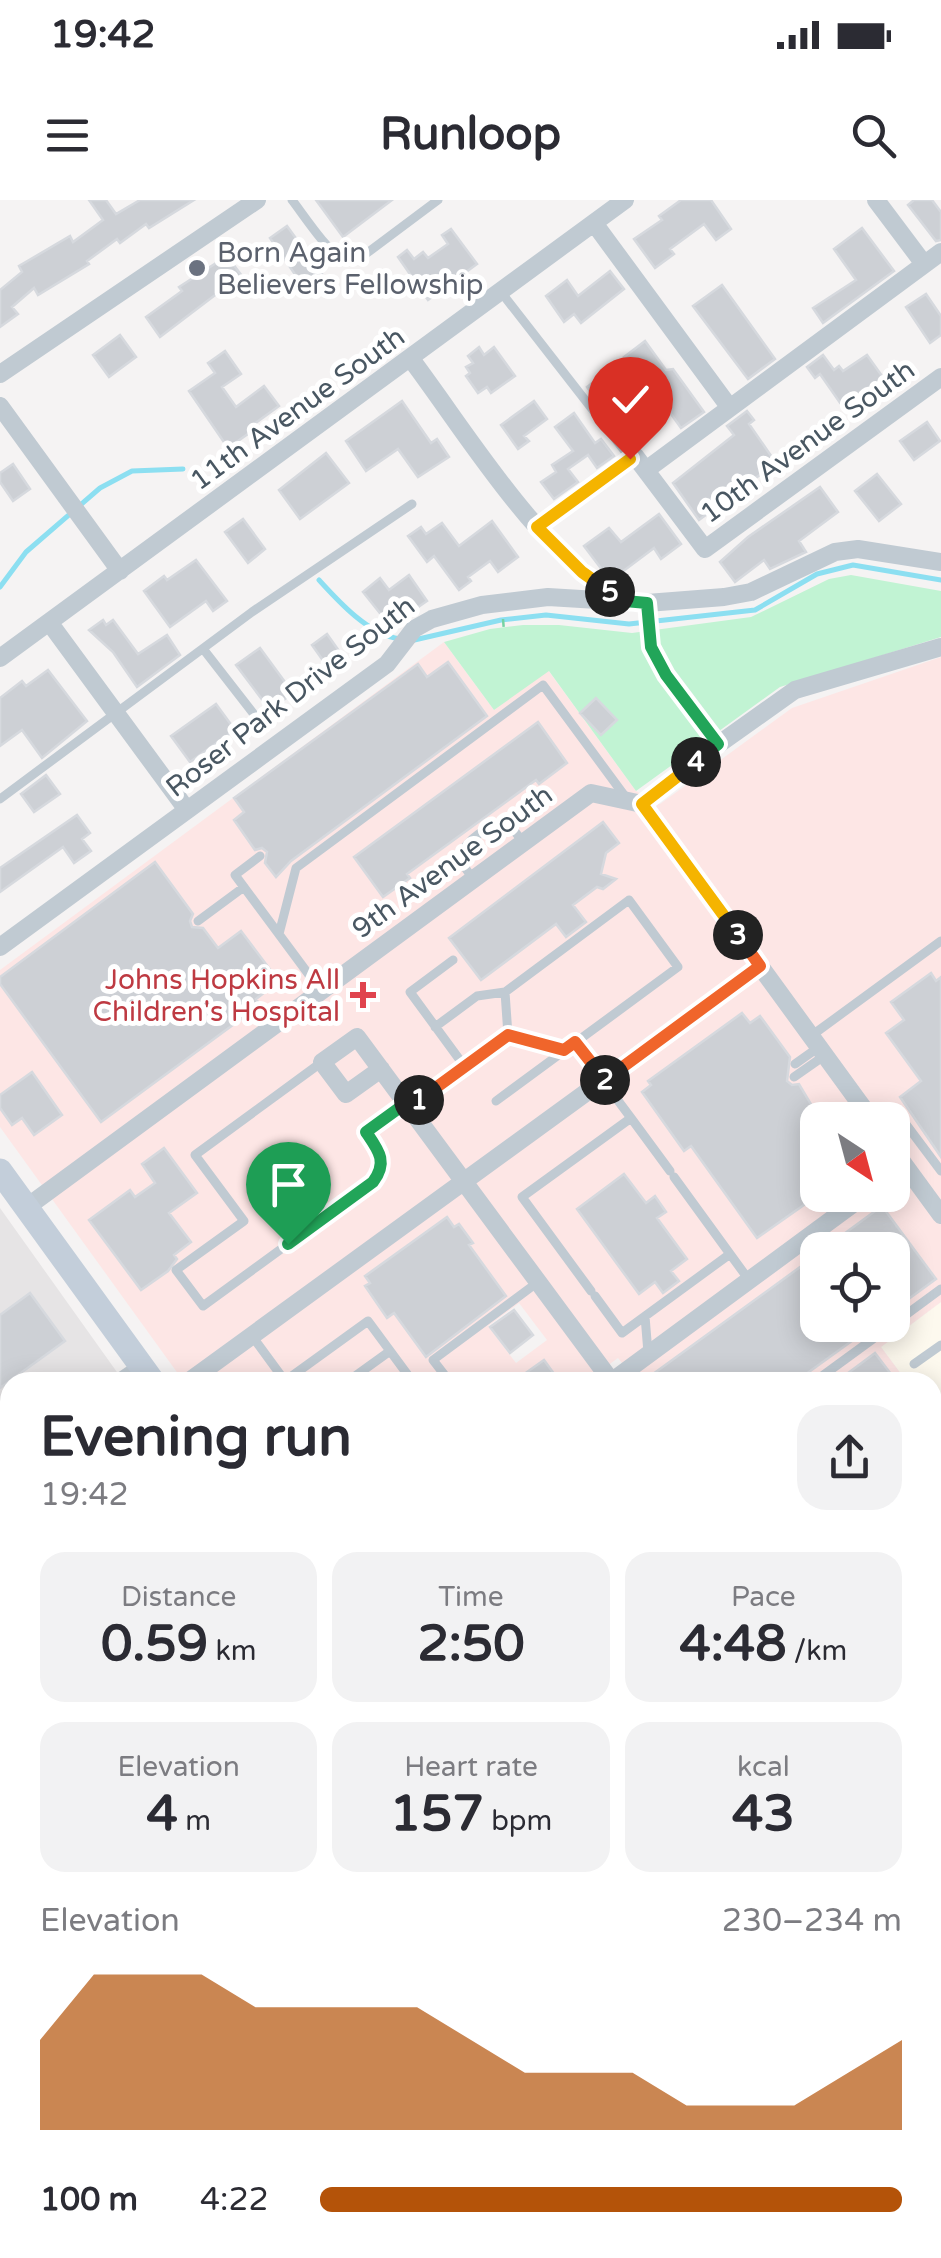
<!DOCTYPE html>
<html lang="en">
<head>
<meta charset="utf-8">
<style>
  :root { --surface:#fff; --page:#f2f2f3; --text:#2b2b33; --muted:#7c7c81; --accent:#b45309 }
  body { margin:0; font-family:"Varela Round",sans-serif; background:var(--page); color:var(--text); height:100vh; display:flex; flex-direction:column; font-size:38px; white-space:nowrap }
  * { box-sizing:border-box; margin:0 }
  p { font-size:32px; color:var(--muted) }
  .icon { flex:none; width:55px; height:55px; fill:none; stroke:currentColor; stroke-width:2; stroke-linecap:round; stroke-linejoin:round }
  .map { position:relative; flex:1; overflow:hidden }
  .sheet { position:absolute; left:0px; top:1172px; width:942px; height:888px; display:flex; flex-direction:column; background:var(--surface); border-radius:30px 30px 0 0; box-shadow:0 5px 25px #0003 }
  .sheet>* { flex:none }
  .needle { width:65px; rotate:144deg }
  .controls { position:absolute; left:800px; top:902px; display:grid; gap:20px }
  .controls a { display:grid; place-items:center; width:110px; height:110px; border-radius:20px; background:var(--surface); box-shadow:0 5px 25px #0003; font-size:50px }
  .pin { position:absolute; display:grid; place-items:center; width:85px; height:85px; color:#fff; margin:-102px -42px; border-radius:50% 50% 50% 0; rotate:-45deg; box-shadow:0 0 10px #0007 }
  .pin .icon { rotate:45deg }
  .km { position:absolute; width:50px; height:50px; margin:-25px; border-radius:50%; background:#222; color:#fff; font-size:28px; line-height:50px; text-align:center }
  .round { display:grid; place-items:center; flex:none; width:105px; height:105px; border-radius:30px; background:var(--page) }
  .summary { display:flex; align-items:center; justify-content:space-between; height:170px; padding:0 40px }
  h1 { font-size:55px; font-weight:700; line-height:75px }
  .stats { display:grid; grid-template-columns:repeat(3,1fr); gap:15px; height:170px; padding:10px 40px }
  .stats div { display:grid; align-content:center; border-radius:25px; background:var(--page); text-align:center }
  .stats b { font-size:50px; font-weight:700 }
  .stats small { font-size:28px; font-weight:400 }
  .stats p { font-size:28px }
  .chart { height:280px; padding:20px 40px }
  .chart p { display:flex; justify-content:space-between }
  .chart svg { width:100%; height:180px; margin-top:10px; fill:var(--accent); opacity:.7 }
  ul { padding:0 40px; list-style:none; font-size:32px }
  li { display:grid; grid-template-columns:160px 120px 1fr; align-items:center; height:75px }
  li i { height:25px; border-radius:12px; background:var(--accent) }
  .status { display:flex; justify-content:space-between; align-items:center; height:70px; padding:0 50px; background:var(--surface); direction:ltr }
  .status svg { height:28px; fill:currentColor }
  header { display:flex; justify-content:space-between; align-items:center; height:130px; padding:0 40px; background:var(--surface); font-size:45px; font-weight:700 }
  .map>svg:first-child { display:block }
</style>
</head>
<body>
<div class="status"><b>19:42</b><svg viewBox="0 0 49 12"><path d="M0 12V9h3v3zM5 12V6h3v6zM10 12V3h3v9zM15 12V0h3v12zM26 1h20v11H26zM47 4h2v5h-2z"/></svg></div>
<header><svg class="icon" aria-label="menu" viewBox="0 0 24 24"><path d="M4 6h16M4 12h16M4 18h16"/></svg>Runloop<svg class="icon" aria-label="search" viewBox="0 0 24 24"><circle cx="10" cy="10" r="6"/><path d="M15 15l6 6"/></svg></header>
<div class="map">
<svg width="941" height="2058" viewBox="0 0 941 2058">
  <rect width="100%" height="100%" fill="#f5f3f3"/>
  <path fill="#fdf9ee" d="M 941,1102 L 941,1229 L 933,1217 L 932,1182 L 907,1182 L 881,1147 Z"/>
  <path fill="#e6e4e5" d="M 0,1008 L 124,1182 L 10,1182 L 10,1271 L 0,1257 Z
    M 10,1492 L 10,2050 L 505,2050 L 494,2058 L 0,2058 L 0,1499 Z"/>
  <path fill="#fde6e5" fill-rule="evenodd" d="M 444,442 L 494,510 L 548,470 L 636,591 L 660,604 L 792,508 L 941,457 L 941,1102 L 881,1147 L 907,1182 L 637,1182 L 618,1158 L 585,1182 L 184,1182 L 0,927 L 0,770 ZM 818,920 L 892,920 L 892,995 L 818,995 ZM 818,1050 L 892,1050 L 892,1125 L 818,1125 ZM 519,1103 L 547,1140 L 516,1163 L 488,1126 Z
    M 932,1217 L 941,1229 L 941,1726 L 933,1732 Z"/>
  <path fill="#c1f3d3" d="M 851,375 L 941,391 L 941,437 L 780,487 L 636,591 L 549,471 L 494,510 L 444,442 L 490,429 L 523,425 L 559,425 L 632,433 L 751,417 L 829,379 Z"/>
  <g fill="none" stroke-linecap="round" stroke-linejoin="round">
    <path stroke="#8cdff1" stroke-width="5" d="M 319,380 C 339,402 369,435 400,439
      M 0,387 L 26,352 L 100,288 L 132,271 L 183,269
      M 410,441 L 501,420 L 546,415 L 629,424 L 755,410 L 817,374 L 853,365 L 941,380"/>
  </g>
  <path fill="#cdd0d5" stroke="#d6d9de" stroke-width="2.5" d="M 89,0 L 106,0 L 116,14 L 140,0 L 194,0 L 149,28 L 146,24 L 120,43 L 117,39 L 87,61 L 89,64 L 38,95 L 34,88 L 12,107 L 18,114 L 0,127 L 0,90 L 22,72 L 19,66 L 70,36 L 73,42 L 103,20 Z
    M 316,0 L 392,0 L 343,37 Z
    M 681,0 L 711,0 L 731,29 L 716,40 L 704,24 L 670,49 L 674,54 L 655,68 L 634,39 L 662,20 L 659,16 Z
    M 914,0 L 932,0 L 941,12 L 941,40 L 936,41 L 908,5 Z
    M 287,26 L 322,74 L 303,86 L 270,38 Z
    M 862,28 L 894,71 L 823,123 L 813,108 L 856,80 L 834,49 Z
    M 451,29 L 477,64 L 428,100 L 398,57 L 407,50 L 414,59 L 423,52 L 428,58 L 448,44 L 442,35 Z
    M 227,56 L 245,80 L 231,91 L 227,86 L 160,137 L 146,117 L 182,91 L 179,87 Z
    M 610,71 L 624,89 L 581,123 L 574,114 L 564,122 L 546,96 L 567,80 L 578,96 Z
    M 722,85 L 775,159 L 748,179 L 693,106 Z
    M 926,94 L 941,116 L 941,135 L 930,143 L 906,107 Z
    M 120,135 L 136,157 L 109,177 L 93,155 Z
    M 645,141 L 666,170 L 673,169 L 704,212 L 681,228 L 666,207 L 653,216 L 630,177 L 597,201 L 587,187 L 599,178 L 602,181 L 609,178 L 629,164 L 624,157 Z
    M 479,147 L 484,155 L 494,147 L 515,176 L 491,193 L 487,187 L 478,193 L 466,176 L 470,173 L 466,167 L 473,163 L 468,156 Z
    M 225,151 L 241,174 L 222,187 L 236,207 L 264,186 L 279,206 L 250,227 L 252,231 L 228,248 L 189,191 L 215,173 L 208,163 Z
    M 823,155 L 834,170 L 839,166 L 843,171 L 867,155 L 887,183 L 869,196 L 865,191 L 843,207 L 820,174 L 815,178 L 807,167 Z
    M 402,201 L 431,243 L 437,239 L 449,257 L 418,277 L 398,249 L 366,271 L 346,241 Z
    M 534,201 L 547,219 L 524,236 L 529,241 L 518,249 L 501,225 Z
    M 747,211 L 754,220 L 749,224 L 776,263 L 699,320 L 673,283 L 734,235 L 727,226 Z
    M 574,213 L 595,243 L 601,239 L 614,256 L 597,268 L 588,255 L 568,269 L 578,282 L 554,299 L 541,282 L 556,272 L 552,265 L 573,251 L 555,227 Z
    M 927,222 L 940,241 L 914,260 L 900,241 Z
    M 326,253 L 349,283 L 300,319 L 279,290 Z
    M 13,264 L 30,289 L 13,301 L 0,282 L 0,273 Z
    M 877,274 L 901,304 L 879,321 L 855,291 Z
    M 820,287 L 838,312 L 799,341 L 806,352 L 770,369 L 764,360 L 735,382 L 720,362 L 748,337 Z
    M 659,314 L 681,344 L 661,359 L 654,348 L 614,378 L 603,371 L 584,346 L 609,328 L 621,342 Z
    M 243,319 L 265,349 L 248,363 L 225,332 Z
    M 492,321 L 518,357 L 498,372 L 490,361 L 468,377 L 471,381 L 459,390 L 434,356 L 427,362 L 408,336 L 421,327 L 426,334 L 442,323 L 459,346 Z
    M 196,360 L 227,401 L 213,411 L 206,401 L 170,427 L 144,391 L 164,376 L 167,380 Z
    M 409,375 L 427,401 L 411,412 L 407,406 L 387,422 L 363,392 L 380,378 L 389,390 Z
    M 103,420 L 106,425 L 113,420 L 138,454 L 167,435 L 180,455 L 137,487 L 113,452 L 89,430 Z
    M 327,434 L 344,458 L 329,469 L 312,445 Z
    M 260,448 L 293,493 L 270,510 L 236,465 Z
    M 448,462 L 487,516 L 291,661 L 276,677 L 265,663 L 267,652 L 262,648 L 255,650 L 234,620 L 244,612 L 234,598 L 418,464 L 427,477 Z
    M 48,470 L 87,521 L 42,558 L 22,530 L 0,546 L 0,498 L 22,481 L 26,486 Z
    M 596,498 L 617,520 L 601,535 L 580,513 Z
    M 216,504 L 235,530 L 190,562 L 171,536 Z
    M 538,522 L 567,563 L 539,584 L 536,580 L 407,674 L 410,678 L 383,697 L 354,657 Z
    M 46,575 L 60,594 L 34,612 L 21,594 Z
    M 77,615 L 90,633 L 82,639 L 91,651 L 74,663 L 63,647 L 0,692 L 0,668 Z
    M 603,622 L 619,643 L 606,653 L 601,674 L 616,679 L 603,689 L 597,687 L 573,705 L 586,722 L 566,737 L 556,724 L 481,780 L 449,738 Z
    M 155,662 L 193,714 L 190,721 L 192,727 L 203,728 L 218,748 L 241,731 L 275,776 L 270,780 L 274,785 L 256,799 L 260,805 L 101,922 L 0,784 L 0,777 Z
    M 931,773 L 936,781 L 941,777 L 941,957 L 900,897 L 921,881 L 886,833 L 904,820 L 891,802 Z
    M 742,813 L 750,823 L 760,816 L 790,857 L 787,881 L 792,885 L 799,884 L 818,916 L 818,995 L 757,1038 L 691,946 L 684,951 L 642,892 L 651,885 L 648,881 Z
    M 32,872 L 62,915 L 34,935 L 22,918 L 12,925 L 0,908 L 0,895 Z
    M 164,948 L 197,993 L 169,1013 L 191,1042 L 174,1055 L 177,1059 L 168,1071 L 141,1090 L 89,1020 L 130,990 L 135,997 L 155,983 L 142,964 Z
    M 624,974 L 646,1003 L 655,996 L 666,1012 L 657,1018 L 687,1059 L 671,1071 L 679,1081 L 663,1093 L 655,1082 L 639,1094 L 577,1009 Z
    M 882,1006 L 936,1079 L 892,1111 L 892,1050 L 822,1050 Z
    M 447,1017 L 454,1027 L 459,1024 L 473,1043 L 469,1045 L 506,1096 L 426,1157 L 394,1113 L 387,1118 L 365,1086 L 370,1083 L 365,1076 Z
    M 818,1054 L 818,1125 L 874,1125 L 795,1182 L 642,1182 Z
    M 30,1093 L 65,1141 L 0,1188 L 0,1115 Z
    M 514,1110 L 533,1135 L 510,1153 L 490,1127 Z
    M 875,1153 L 897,1182 L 836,1182 Z
    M 544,1160 L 560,1182 L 513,1182 Z"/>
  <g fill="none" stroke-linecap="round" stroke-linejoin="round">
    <g stroke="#7492af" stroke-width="34">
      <path id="motorway" d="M 932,1788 L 941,1784
        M 932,1862 L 941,1857
        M 795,2050 L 798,2058"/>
    </g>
    <path stroke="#76d3a3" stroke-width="2.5" stroke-dasharray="8 5" stroke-linecap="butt" d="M 503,419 L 504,431
      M 4,1499 L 10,1507
      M 0,1608 L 10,1608
      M 10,1616 L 10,1636
      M 0,1648 L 10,1640
      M 0,1799 L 10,1812
      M 1,1947 L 9,1958
      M 0,2035 L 10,2037
      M 29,2050 L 33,2058
      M 155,2050 L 161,2058
      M 124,2058 L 135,2050
      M 454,2058 L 462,2050"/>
    <path stroke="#c0cad2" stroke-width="9" d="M 292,0 C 303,14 328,53 343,58 C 352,61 359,57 367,53 L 438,0
      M 501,92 L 631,259
      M 204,450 L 253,513
      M 0,599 L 252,412 L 412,304
      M 260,656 L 235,675 L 321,791
      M 473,679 L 459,659 C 465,640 489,623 509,624 L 523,642
      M 198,721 L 244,687
      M 279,734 L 296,668 L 543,485 L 627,599
      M 453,760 L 410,792 L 465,867 L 508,835
      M 435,827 L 477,796 L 505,792
      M 811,836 L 941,741
      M 575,843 L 631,918
      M 322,862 L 195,955 L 244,1021 L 176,1070 L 203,1106 L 373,982 C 388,962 379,950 365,932 L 406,903
      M 795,864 L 819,847
      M 794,877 L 824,856
      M 496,901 L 678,767 L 629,700 L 505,792 L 508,835 L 564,850
      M 409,908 L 465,867
      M 870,918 L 885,907 L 896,911 L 941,971
      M 730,1054 L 749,1080
      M 591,1091 L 522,997 L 631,918 L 670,971
      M 595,1096 L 622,1133 L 730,1054 L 674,977
      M 645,1116 L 648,1153
      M 892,1125 L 941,1089
      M 252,1136 L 285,1181 L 368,1121 L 413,1182
      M 914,1164 L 941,1145
      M 69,1182 L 75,1182
      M 112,1182 L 137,1165
      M 347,1182 L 390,1151
      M 450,1182 L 433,1160 L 538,1082
      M 814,1182 L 892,1125
      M 0,1268 L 10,1282
      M 932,1707 L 941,1718
      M 0,1769 L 10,1762
      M 211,2050 L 216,2058
      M 669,2050 L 675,2058"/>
    <path stroke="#c0cad2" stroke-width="18" d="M 876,0 L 924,64
      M 594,23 L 730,208
      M 411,159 C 471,239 534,347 620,398
      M 0,174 L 257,0
      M 0,206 L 120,371
      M 646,270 L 941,52
      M 537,327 L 635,256 L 705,349 L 941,177
      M 647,403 L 651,447 L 667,475 L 719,544
      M 49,422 L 187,610
      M 0,458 L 625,0
      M 642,604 L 872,920
      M 642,604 L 719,544 L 795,490 L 941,447
      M 0,747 L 387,464 L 414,429 L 432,419 L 482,405 L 548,397 L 647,403 L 724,397 L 751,392 L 835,352 L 858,349 L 941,362
      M 381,869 L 346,894 L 322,862 L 357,837 L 612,1182
      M 892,948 L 941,1015
      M 27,1007 L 591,593 L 642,604
      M 188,1182 L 760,766
      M 611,1182 L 865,995
      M 0,1484 L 10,1476
      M 932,1971 L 941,1965"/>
    <path stroke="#c0cad2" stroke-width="20" d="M 932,1308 L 941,1301
      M 0,1531 L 10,1545
      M 0,1987 L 10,1979
      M 0,2016 L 10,2008
      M 387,2050 L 393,2058"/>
    <path stroke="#c3ceda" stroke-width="25" d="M 0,971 L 153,1182
      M 932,1759 L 941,1752"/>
    <path stroke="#b2c3d2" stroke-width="28" d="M 532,2058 L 543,2050"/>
    <use href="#motorway" stroke="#89a7c3" stroke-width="30"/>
  </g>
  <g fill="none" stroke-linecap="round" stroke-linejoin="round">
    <g stroke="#fff" stroke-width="20">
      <path id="split-1" d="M 288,1044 L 373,982 C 388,962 379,951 366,932 L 406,903 L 409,908 L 419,900"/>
    </g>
    <g stroke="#fff" stroke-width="20">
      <path id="split-2" d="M 419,900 L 508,835 L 564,850 L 575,842 L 605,880"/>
    </g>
    <g stroke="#fff" stroke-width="20">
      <path id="split-3" d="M 605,880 L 760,766 L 738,735"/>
    </g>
    <g stroke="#fff" stroke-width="20">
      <path id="split-4" d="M 696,562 L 642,604 L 738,735"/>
    </g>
    <g stroke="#fff" stroke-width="20">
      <path id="split-5" d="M 610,392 L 625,401 L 647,403 L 651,447 L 666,475 L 718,544 L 696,562"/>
    </g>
    <g stroke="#fff" stroke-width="20">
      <path id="split-6" d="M 610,392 L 582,372 L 537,327 L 630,259"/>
    </g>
    <use href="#split-1" stroke="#22a559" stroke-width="12"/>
    <use href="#split-2" stroke="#f0652b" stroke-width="12"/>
    <use href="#split-3" stroke="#f0652b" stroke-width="12"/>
    <use href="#split-4" stroke="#f5b400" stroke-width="12"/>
    <use href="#split-5" stroke="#22a559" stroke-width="12"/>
    <use href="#split-6" stroke="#f5b400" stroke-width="12"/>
  </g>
  <circle fill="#6b7280" stroke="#fff" stroke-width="4" cx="197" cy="68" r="10"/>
  <path fill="#e0444e" stroke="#fff" stroke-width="4" d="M358 780h10v10h10v10h-10v10h-10v-10h-10v-10h10z"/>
  <g text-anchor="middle" stroke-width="10" stroke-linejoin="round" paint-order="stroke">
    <g font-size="28" fill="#5b616d" stroke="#fff" text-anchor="start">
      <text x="217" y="62">Born Again<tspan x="217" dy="32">Believers Fellowship</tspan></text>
    </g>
    <g font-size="28" fill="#495762" stroke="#fff">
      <text transform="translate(297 208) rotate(-36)" y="10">11th Avenue South</text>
      <text transform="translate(807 241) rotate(-36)" y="10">10th Avenue South</text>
      <text transform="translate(290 496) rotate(-38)" y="10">Roser Park Drive South</text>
      <text transform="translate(452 661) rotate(-36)" y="10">9th Avenue South</text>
    </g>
    <g font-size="28" fill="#be3a42" stroke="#fff" text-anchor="end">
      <text x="340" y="789">Johns Hopkins All<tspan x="340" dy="32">Children's Hospital</tspan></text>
    </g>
  </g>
</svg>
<div class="controls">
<a><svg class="needle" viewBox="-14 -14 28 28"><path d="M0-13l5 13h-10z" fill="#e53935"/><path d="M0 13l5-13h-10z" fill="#7c7c81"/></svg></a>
<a><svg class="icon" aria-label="locate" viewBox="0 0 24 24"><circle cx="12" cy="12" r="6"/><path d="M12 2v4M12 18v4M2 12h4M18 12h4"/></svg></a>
</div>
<div class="pin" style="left:288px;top:1044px;background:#1e9e55"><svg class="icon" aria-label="arrive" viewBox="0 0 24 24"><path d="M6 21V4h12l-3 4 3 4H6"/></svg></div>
<div class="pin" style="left:630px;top:259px;background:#d93025"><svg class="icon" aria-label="check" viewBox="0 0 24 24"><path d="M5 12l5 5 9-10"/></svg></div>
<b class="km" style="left:419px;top:900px">1</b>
<b class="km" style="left:605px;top:880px">2</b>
<b class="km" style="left:738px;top:735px">3</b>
<b class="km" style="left:696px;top:562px">4</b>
<b class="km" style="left:610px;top:392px">5</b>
<section class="sheet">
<div class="summary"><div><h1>Evening run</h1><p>19:42</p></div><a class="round"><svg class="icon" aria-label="share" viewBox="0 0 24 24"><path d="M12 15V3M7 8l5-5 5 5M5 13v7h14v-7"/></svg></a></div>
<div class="stats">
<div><p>Distance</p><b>0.59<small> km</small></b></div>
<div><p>Time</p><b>2:50</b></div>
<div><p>Pace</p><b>4:48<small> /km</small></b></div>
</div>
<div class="stats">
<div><p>Elevation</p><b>4<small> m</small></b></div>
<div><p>Heart rate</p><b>157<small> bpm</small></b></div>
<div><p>kcal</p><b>43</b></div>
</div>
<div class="chart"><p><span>Elevation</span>230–234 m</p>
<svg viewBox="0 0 160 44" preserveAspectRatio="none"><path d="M0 44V22L10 6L20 6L30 6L40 14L50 14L60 14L70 14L80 22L90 30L100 30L110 30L120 38L130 38L140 38L150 30L160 22V44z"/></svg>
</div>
<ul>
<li><b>100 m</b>4:22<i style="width:100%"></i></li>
</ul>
</section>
</div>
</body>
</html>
